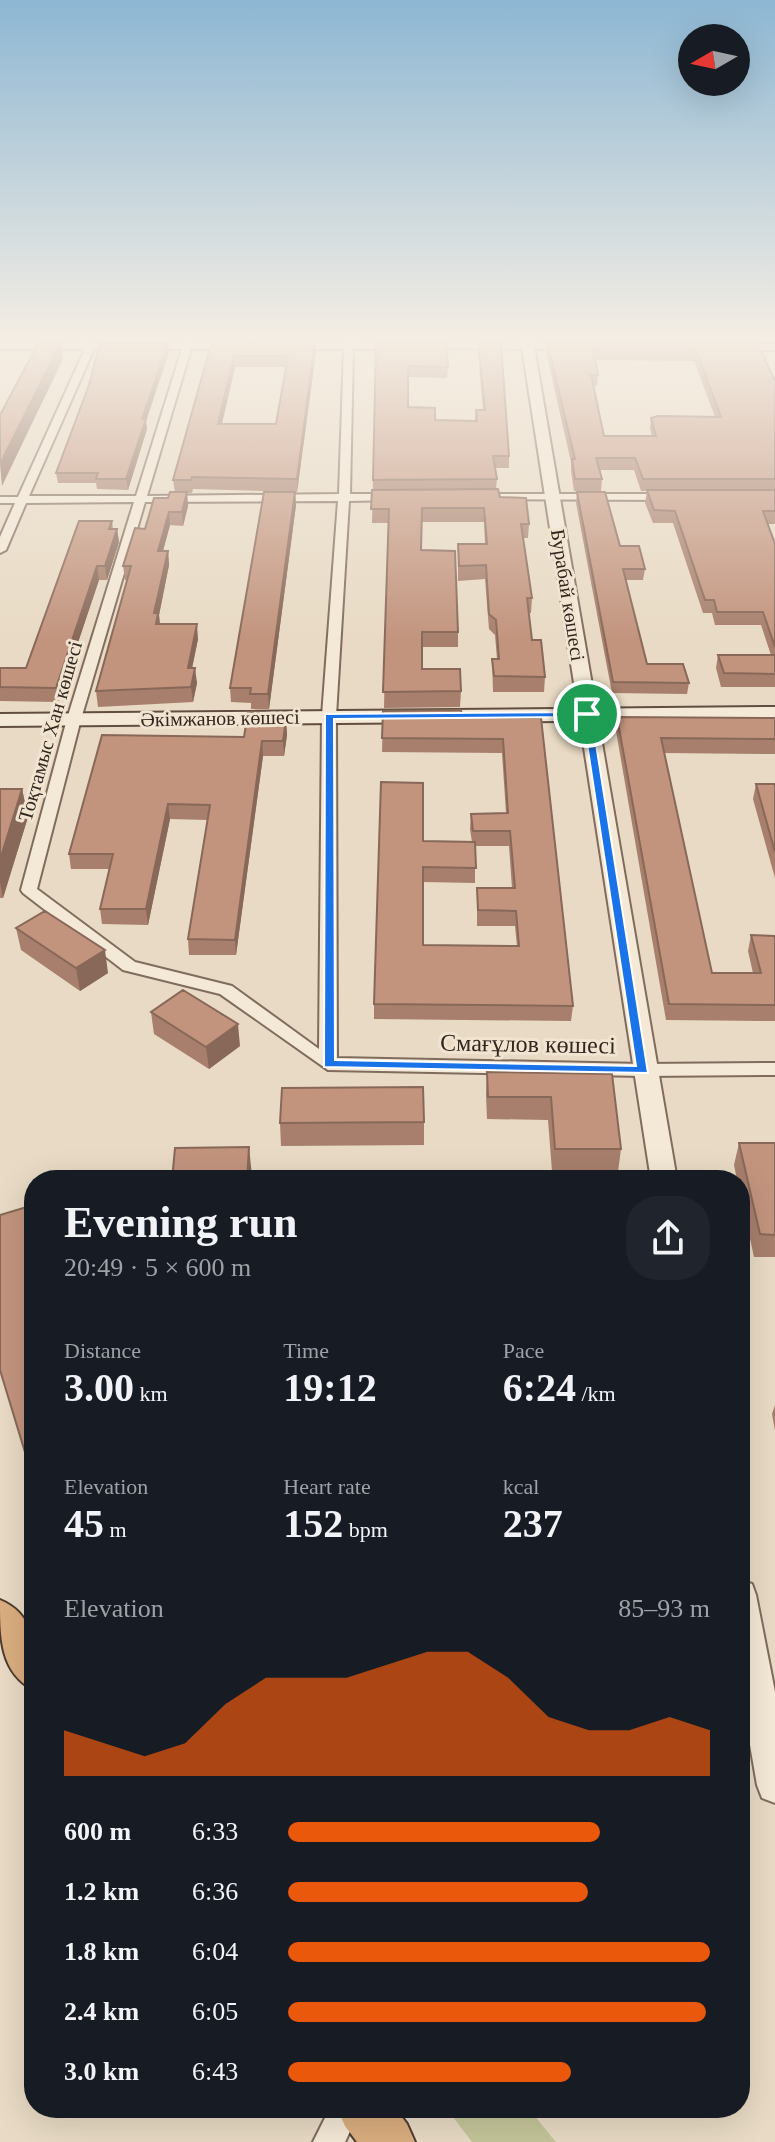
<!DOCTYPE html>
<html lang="en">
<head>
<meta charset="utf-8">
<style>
  :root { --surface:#171b24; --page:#20242c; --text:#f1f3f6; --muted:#9ea1a6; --accent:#ea580c }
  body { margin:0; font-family:Georgia,serif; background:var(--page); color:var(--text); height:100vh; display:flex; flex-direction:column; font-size:30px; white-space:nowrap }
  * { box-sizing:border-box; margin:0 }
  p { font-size:26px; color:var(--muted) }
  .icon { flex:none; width:44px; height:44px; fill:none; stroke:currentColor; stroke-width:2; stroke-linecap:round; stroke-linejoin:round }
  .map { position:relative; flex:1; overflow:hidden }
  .drawer { position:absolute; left:24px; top:1170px; width:726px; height:948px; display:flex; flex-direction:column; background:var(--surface); border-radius:32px; box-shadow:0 8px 32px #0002 }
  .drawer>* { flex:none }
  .needle { width:52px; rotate:261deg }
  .controls { position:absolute; left:678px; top:24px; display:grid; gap:16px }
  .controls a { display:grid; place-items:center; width:72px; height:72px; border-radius:50%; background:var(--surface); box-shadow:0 8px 32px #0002; font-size:40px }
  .pin { position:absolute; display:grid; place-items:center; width:68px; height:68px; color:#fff; margin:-34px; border:4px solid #fff; border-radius:50%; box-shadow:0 2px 8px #0007 }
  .round { display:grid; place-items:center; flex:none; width:84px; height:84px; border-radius:32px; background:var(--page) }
  .summary { display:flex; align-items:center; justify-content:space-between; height:136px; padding:0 40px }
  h1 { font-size:44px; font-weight:700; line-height:60px }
  .figures { display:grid; grid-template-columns:repeat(3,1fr); gap:12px; height:136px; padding:8px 40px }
  .figures div { display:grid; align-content:center }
  .figures b { font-size:40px; font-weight:700 }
  .figures small { font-size:22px; font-weight:400 }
  .figures p { font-size:22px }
  .chart { height:224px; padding:16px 40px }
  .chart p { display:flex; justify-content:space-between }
  .chart svg { width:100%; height:144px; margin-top:8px; fill:var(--accent); opacity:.7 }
  ul { padding:0 40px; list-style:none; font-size:26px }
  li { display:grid; grid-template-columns:128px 96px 1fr; align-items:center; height:60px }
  li i { height:20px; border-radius:10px; background:var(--accent) }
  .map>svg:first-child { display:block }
</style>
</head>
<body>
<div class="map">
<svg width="775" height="2142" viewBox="0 0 775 2142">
  <rect width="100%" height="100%" fill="#e8dac4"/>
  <path fill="#c4c599" d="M 446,2108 L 528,2108 L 556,2142 L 472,2142 Z"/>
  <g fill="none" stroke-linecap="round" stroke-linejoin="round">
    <g stroke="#806c5c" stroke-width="4">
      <path id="minor" d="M 80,341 L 93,343 L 184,343 L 185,341 L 193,341 L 193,343 L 233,343 L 238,346 L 233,349 L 191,349 L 147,496 L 339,494 L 344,349 L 291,349 L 286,346 L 291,343 L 344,343 L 345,341 L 397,343 L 402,346 L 397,349 L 353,349 L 350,494 L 396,494 L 401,497 L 396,500 L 349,501 L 336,716 L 337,1058 L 643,1064 L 775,1063 L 775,1075 L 643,1076 L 328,1070 L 220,994 L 123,970 L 23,893 L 21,890 L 67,719 L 134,502 L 26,503 L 6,550 L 0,553 L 0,537 L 15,503 L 0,503 L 0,497 L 18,497 L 85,349 L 0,349 L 0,343 L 81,343 ZM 94,349 L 182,349 L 136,496 L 29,496 ZM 338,501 L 322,716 L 319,1049 L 232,986 L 135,962 L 37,889 L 81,719 L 145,502 Z
        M 423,343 L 569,343 L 574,346 L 569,349 L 420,348 Z
        M 775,344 L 775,350 L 735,350 L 730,347 L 735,344 Z
        M 486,494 L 668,494 L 673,497 L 668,500 L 482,499 L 481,497 Z
        M 330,2108 L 361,2108 L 345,2142 L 313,2142 Z"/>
    </g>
    <g stroke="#806c5c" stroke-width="4">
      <path id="tertiary" d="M 521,341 L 533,341 L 677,1180 L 651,1180 Z
        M 740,1580 L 752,1584 L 756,1595 L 775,1692 L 775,1803 L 762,1798 L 757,1785 L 740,1687 Z"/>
    </g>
    <g stroke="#624e40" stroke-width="4">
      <path id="secondary" d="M 775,707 L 775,719 L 0,726 L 0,714 Z"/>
    </g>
    <g stroke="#4f3c30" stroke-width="4">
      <path id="trunk" d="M 0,1600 C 39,1616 34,1654 34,1690 C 0,1673 0,1637 0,1600 Z
        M 337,2108 L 395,2108 L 407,2124 L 415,2142 L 357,2142 L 345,2126 Z"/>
    </g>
    <use href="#minor" fill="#f4e8d6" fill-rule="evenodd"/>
    <use href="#tertiary" fill="#f4e8d6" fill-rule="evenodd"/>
    <use href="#secondary" fill="#f4e8d6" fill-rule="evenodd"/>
    <use href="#trunk" fill="#daae7f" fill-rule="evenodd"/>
  </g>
  <path fill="#a77f6c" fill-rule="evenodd" d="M 212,341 L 317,341 L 315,341 L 316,352 L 297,492 L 193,489 L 192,493 L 187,493 L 188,506 L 183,526 L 170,525 L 163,551 L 168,551 L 169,565 L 159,615 L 160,624 L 198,639 L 192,668 L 197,683 L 193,702 L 98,707 L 96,691 L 127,580 L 125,580 L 123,566 L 145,529 L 175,492 L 173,480 ZM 235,367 L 286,367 L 276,424 L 222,424 Z
    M 478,342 L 509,456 L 509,468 L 495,468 L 497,479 L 496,489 L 500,497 L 529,524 L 528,538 L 523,538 L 532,598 L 531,613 L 528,613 L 532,640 L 545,677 L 544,692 L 493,692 L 492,659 L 497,659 L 495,635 L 489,629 L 485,579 L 458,581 L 458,544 L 485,544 L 484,522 L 421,522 L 421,550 L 458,632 L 458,647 L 422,647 L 422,669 L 461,691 L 460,707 L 384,708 L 388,523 L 372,523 L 376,343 L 448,367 L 447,378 L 408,377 L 408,407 L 435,420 L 475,421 L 476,410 L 483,410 L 478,352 Z
    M 547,342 L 757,342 L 775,381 L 775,524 L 768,524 L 775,544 L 775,687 L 721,687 L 716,668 L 718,655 L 771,655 L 761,625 L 715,625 L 712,613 L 703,613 L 673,523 L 653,523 L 645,503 L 647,491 L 641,491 L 634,470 L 600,470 L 602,479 L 601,491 L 574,491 L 571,471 L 571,462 L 546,352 ZM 595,360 L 694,361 L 715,417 L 651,418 L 650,429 L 652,436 L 604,436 L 593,386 L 597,386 L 598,375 Z
    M 168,343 L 169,352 L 146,421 L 147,429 L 128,490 L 97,489 L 96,483 L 58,483 L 56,473 Z
    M 295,492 L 296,505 L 269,709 L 251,709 L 251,703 L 231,702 L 230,688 Z
    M 577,492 L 620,546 L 645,569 L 643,580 L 626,580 L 647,664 L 689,683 L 687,694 L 612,693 L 576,503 Z
    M 112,521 L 113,529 L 117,529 L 119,542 L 107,580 L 99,580 L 58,702 L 0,701 L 0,668 L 26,668 Z
    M 383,711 L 462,717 L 541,718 L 573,1006 L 571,1021 L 374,1019 L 374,1004 L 423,841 L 472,842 L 470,829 L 471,814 L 506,813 L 502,753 L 382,752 ZM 475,846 L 509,846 L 512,888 L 477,888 L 477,926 L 515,926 L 517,946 L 423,945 L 423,882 L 475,883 Z
    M 265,712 L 266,720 L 286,720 L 287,735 L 284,756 L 263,756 L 236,955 L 189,955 L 188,939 L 208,820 L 170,819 L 148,925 L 102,924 L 100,909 L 109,869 L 71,869 L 69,854 L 244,737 Z
    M 617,717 L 775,718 L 775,754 L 664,753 L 712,973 L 753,973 L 748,951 L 751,935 L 775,936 L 775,1021 L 666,1020 L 616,731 Z
    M 756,784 L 775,784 L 775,878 L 753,799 Z
    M 0,789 L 22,789 L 28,817 L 3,898 L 0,898 Z
    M 16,928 L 108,973 L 80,991 L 21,950 Z
    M 151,1012 L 240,1046 L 209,1069 L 154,1034 Z
    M 487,1072 L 612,1074 L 621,1149 L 618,1172 L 552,1171 L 548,1120 L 487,1119 L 486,1095 Z
    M 424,1122 L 424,1145 L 281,1146 L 280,1123 Z
    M 739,1143 L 775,1143 L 775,1257 L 754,1257 L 740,1193 L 740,1180 L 737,1180 L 734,1165 Z
    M 775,1405 L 775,1431 L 772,1414 Z"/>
  <path fill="#886858" d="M 315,341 L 316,352 L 297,492 L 297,479 Z
    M 61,342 L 63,359 L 2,486 L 0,464 Z
    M 168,343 L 169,352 L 146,421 L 147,429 L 128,490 L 126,479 L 142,419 Z
    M 234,356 L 235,367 L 219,436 L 218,424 Z
    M 187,492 L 188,506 L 183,526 L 182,512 Z
    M 295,492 L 296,505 L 269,709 L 268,694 Z
    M 169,512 L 170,525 L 159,565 L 158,551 Z
    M 117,529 L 119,542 L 107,580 L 105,566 Z
    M 168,551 L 169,565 L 159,615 L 160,628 L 157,639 L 154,613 Z
    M 97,566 L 99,580 L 58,702 L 56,688 Z
    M 197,624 L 198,639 L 189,683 L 188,668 Z
    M 195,668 L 197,683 L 193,702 L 191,687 Z
    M 286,720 L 287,735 L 284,756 L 283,741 Z
    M 262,741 L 263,756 L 236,955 L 235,940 Z
    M 22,789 L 28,817 L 3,898 L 0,882 L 0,860 Z
    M 168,804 L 170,819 L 148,925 L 146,909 Z
    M 105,950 L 108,973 L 80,991 L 76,968 Z
    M 238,1024 L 240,1046 L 209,1069 L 206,1047 Z
    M 249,1147 L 252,1176 L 251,1180 L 247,1180 Z"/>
  <path fill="#c2947e" stroke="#886858" stroke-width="2" fill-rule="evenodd" d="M 212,341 L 315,341 L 297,479 L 192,477 L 191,480 L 173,480 ZM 234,356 L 288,356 L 276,424 L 218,424 Z
    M 446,341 L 448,367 L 408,366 L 408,407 L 435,408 L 435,420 L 477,421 L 476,410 L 485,410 L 478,342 L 501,343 L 509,456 L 493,456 L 497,479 L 373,480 L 376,343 Z
    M 39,342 L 61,342 L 0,464 L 0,415 Z
    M 547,342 L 757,342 L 775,381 L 775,479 L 643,479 L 635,458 L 596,458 L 602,479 L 575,479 L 572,459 L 575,459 ZM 593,349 L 696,350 L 721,417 L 658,416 L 651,418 L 656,436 L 604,436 L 591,375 L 598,375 Z
    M 100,343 L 168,343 L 142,419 L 146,419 L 126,479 L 96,479 L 98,473 L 56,473 L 89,385 Z
    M 498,489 L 500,497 L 526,498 L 529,524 L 521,524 L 532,598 L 527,598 L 532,640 L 541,640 L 545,677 L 494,676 L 492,659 L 499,659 L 496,620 L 489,614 L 486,565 L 459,566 L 458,544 L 487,544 L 484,508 L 422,508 L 421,550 L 455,551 L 458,632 L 422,632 L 422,669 L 460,669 L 461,691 L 383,692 L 389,509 L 371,509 L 372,490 Z
    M 647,490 L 775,490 L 775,511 L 763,511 L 775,544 L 775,647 L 763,612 L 717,612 L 714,600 L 705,600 L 675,511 L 654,510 Z
    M 170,492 L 187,492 L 182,512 L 169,512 L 158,551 L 168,551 L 154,613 L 158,613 L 156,624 L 197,624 L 188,668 L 195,668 L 191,687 L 96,691 L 131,566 L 123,566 L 135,528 L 145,529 L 154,498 L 168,498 Z
    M 264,492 L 295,492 L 268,694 L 250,694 L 251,688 L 230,688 Z
    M 577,492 L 605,492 L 620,546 L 639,546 L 645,569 L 623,569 L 647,664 L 683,664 L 689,683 L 613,682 Z
    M 79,521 L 112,521 L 109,529 L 117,529 L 105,566 L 97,566 L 56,688 L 0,687 L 0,668 L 26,668 Z
    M 718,655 L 775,655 L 775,674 L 724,673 Z
    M 461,710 L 462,717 L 541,718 L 573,1006 L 374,1004 L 381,782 L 423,783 L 423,841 L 475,842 L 476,868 L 423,867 L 423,945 L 519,946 L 516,911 L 478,910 L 477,888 L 515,888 L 510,831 L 473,831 L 471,814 L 508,813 L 503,739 L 382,738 L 383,711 Z
    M 248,712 L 265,712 L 264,720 L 286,720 L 283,741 L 262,741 L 235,940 L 188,939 L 210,805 L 168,804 L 146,909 L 100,909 L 113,854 L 69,854 L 102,735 L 244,737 Z
    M 617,717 L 775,718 L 775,739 L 661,738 L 712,973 L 761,973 L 751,935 L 775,936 L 775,1005 L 669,1004 Z
    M 756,784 L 775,784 L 775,852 Z
    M 0,789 L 22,789 L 0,860 Z
    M 45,911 L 105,950 L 76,968 L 16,928 Z
    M 183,990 L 238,1024 L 206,1047 L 151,1012 Z
    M 487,1072 L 612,1074 L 621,1149 L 555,1149 L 551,1097 L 488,1097 Z
    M 423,1087 L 424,1122 L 280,1123 L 282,1088 Z
    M 739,1143 L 775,1143 L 775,1235 L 760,1234 Z
    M 249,1147 L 247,1180 L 172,1180 L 175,1148 Z
    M 30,1206 L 34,1216 L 34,1471 L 31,1472 L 0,1370 L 0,1215 Z"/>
  <linearGradient id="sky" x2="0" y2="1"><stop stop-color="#8db7d3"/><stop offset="0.53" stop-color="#f5eee4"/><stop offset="1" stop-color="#f5eee4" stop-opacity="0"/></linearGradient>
  <rect width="775" height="640" fill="url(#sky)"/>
  <path fill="#1a73e8" stroke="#fff" stroke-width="2" fill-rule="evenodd" d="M 591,712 L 648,1073 L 324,1067 L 325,714 ZM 583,717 L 636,1066 L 335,1060 L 334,719 Z"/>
  <g text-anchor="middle" stroke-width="6" stroke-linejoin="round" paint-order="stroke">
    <g font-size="20" fill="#32261f" stroke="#f1e5d2">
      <text transform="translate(568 595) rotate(81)" y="7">Бурабай көшесі</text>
      <text transform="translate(220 718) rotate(-1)" y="7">Әкімжанов көшесі</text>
      <text transform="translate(50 731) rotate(-74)" y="7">Тоқтамыс Хан көшесі</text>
    </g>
    <g font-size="24" fill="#32261f" stroke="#f1e5d2">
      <text transform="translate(528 1044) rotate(1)" y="8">Смағұлов көшесі</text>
    </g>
  </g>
</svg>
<div class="controls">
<a><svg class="needle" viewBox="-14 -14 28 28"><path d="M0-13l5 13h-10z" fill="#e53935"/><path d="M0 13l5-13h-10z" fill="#9ea1a6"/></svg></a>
</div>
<div class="pin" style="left:587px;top:714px;background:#1e9e55"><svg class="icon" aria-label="arrive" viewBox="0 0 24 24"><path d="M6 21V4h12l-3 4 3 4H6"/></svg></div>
<section class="drawer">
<div class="summary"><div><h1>Evening run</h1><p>20:49 · 5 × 600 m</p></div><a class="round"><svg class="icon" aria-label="share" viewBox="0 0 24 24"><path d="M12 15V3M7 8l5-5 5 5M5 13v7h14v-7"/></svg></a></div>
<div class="figures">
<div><p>Distance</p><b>3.00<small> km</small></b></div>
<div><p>Time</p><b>19:12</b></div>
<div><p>Pace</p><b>6:24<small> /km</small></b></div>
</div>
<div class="figures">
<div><p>Elevation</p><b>45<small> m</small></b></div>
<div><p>Heart rate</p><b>152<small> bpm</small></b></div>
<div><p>kcal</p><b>237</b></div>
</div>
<div class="chart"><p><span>Elevation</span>85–93 m</p>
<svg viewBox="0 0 160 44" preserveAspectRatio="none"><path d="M0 44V30L10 34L20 38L30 34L40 22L50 14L60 14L70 14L80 10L90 6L100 6L110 14L120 26L130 30L140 30L150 26L160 30V44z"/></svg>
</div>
<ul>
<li><b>600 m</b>6:33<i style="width:74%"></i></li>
<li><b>1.2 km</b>6:36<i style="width:71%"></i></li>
<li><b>1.8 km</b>6:04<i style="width:100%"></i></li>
<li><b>2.4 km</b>6:05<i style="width:99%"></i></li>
<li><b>3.0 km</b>6:43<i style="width:67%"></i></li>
</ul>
</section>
</div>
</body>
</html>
